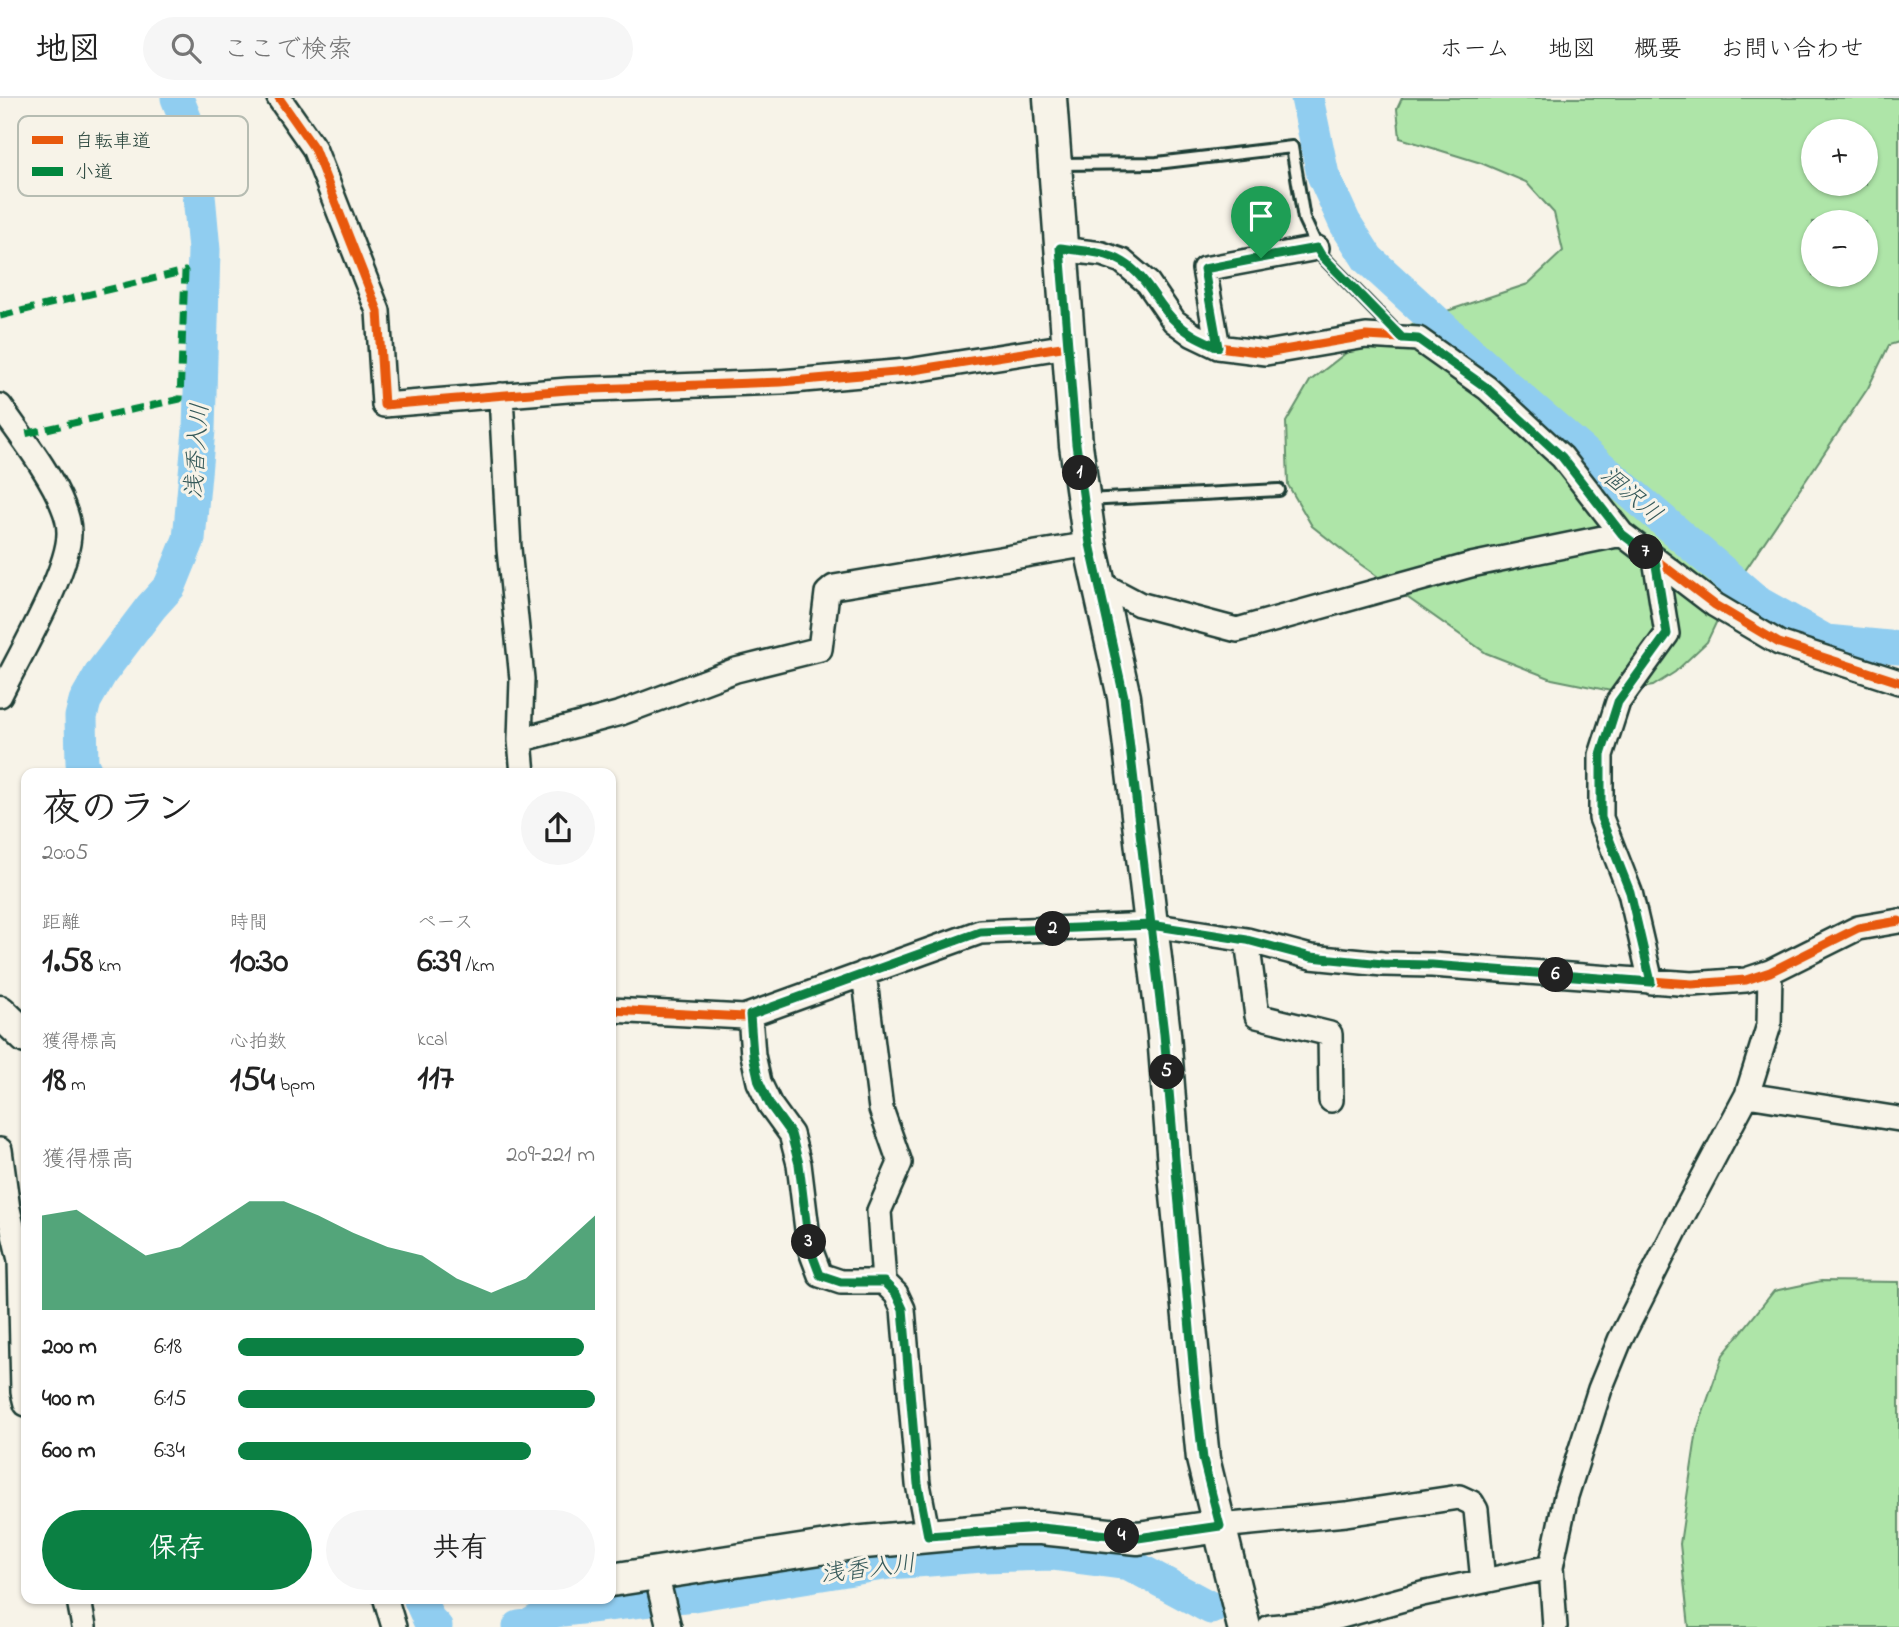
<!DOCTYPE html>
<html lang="ja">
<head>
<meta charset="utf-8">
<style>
  :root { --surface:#fff; --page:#f6f6f6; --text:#222; --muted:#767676; --line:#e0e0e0; --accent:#0b8043 }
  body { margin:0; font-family:"Indie Flower","Klee One",sans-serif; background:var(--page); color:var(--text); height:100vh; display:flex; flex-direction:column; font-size:26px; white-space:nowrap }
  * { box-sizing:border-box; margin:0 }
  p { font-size:23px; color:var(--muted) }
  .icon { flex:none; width:38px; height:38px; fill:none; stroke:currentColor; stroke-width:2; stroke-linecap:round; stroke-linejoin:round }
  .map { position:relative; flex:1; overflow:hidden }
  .sheet { position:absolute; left:21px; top:670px; width:595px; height:836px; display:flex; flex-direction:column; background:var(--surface); border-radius:14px; box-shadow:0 2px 5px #0004 }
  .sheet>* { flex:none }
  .buttons { position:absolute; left:1801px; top:21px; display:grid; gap:14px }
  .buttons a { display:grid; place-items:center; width:77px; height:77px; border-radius:50%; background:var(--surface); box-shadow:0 2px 5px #0004; font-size:35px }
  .pin { position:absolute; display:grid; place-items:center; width:60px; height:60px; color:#fff; margin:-72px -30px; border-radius:50% 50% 50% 0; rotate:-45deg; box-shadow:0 0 7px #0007 }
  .pin .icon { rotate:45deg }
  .km { position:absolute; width:35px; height:35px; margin:-18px; border-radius:50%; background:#222; color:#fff; font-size:19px; line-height:35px; text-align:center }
  .round { display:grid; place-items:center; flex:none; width:74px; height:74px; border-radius:37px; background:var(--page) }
  .summary { display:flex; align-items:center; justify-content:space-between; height:119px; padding:0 21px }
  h1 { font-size:38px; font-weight:700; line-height:52px }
  .stats { display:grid; grid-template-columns:repeat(3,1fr); gap:10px; height:119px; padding:7px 21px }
  .stats div { display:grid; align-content:center }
  .stats b { font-size:35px; font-weight:700 }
  .stats small { font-size:19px; font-weight:400 }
  .stats p { font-size:19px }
  .chart { height:196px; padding:14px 21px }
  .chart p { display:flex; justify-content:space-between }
  .chart svg { width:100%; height:126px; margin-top:7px; fill:var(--accent); opacity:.7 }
  .primary-button { display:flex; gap:14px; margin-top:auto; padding:14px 21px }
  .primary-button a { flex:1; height:80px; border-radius:42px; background:var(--accent); color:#fff; font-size:28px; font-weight:700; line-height:80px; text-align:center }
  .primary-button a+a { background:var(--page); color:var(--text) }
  ul { padding:0 21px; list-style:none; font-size:23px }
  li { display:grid; grid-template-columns:112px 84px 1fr; align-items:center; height:52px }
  li i { height:18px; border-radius:9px; background:var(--accent) }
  header { display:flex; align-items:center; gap:42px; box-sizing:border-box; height:98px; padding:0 35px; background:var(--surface); border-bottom:2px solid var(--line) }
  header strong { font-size:33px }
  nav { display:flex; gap:38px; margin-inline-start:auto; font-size:24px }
  .search { width:490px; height:63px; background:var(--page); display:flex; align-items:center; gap:18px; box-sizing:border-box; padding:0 24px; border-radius:38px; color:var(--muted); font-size:26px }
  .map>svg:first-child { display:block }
</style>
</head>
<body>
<header>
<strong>地図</strong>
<div class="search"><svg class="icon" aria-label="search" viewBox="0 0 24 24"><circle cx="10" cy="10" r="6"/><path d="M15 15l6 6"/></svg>ここで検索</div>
<nav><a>ホーム</a><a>地図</a><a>概要</a><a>お問い合わせ</a></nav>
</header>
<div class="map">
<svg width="1899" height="1529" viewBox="0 0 1899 1529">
  <rect width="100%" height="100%" fill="#f7f3e8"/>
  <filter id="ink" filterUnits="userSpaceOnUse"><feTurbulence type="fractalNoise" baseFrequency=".0143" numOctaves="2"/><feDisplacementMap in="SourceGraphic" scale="14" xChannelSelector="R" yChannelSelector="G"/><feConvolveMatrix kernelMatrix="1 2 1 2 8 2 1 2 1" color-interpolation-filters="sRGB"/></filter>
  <g filter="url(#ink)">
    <path fill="#aee5a8" stroke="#66916e" stroke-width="2" fill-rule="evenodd" d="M 1402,0 L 1899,0 L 1899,244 L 1889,247 L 1868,290 L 1730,495 L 1707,544 L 1675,574 L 1653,588 L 1616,594 L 1552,581 L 1486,555 L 1360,466 L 1312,428 L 1288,387 L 1286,324 L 1310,283 L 1355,248 L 1444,214 L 1528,186 L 1563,153 L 1554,115 L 1526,84 L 1481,65 L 1400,40 L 1397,11 ZM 1813,33 L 1866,33 L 1866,86 L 1813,86 ZM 1813,124 L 1866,124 L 1866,177 L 1813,177 Z
      M 1821,1183 L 1899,1184 L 1899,1529 L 1689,1529 L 1680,1446 L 1697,1332 L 1723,1257 L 1774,1193 Z"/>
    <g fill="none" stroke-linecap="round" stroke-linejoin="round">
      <path stroke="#90cdf0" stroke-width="33" d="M 1307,0 L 1323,77 L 1345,125 L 1368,161 L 1502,284 L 1759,505 L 1826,543 L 1899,550
        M 87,676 L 82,665 L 81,619 L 85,603 L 101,575 L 151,509 L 170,488 L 189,441 L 199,332 L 204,152 L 194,42 L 177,0
        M 420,1502 L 429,1522 L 436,1529
        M 519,1529 L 528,1528 L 554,1513 L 693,1497 L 889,1465 L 982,1458 L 1052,1456 L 1129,1466 L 1211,1510"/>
      <g stroke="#1f3d34" stroke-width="16">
        <path id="lane" d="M 1059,66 L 1157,65 L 1292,49 L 1304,121 L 1321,157 L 1400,238
          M 1086,402 L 1279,392"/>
      </g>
      <g stroke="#1f3d34" stroke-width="28">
        <path id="street" d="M 279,0 L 314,50 L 378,213 L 384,307 L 568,292 L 781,284 L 907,273 L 1068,248
          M 1060,151 L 1102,156 L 1122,163 L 1148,185 L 1174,223 L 1193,237 L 1218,249 L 1266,255 L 1366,238 L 1418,241 L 1487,290 L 1562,359 L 1622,436 L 1715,507 L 1779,545 L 1899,584
          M 1218,249 L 1204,171 L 1317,150
          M 501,297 L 509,451 L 522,581 L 520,642 L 523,676
          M 0,308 C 20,337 51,376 63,408 C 66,415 69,426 69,434 C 70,472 18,560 0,597
          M 1099,485 L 1139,506 L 1237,532 L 1471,467 L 1622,436
          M 520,642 L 621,615 L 736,572 L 820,551 L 827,495 L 834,489 L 1090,446
          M 1247,842 L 1257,918 L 1330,936 L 1331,1002
          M 864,875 L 881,1011 L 900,1065 L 879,1113 L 884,1184
          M 1651,884 L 1630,794 L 1601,720 L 1601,657 L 1618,604 L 1667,536 L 1655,461
          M 611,912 L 744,919 L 980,834 L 1151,827 L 1247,842 L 1311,859 L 1383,866 L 1432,867 L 1692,886 L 1746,882 L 1770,874 L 1858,830 L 1899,823
          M 750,917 L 753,957 L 759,984 L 770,1007 L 791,1036 L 799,1066 L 809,1148 L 820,1177 L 841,1184 L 884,1184 L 896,1196 L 903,1211 L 918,1386 L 928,1438
          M 1747,997 L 1899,1021
          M 0,1052 L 8,1111 L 20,1162 L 23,1294 L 26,1306
          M 1220,1428 L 1346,1416 L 1459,1399 L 1472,1405 L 1476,1412 L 1483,1483
          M 656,1476 L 669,1529
          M 79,1502 L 84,1529
          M 386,1502 L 394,1529
          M 1270,1529 L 1320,1524 L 1422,1496 L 1551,1469
          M 1555,1529 L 1551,1469 L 1566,1398 L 1600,1291 L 1620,1242 L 1680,1123 L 1747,997 L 1769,927 L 1770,874"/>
      </g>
      <g stroke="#1f3d34" stroke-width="37">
        <path id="secondary" d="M 1050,0 L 1076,347 L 1090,446 L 1124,599 L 1164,936 L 1174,1067 L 1203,1361 L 1244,1529
          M 0,914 L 26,939
          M 611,1482 L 853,1445 L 1015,1430 L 1041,1430 L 1138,1440 L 1220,1428"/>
      </g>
      <use href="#lane" stroke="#f7f3e8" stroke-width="10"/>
      <use href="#street" stroke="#f7f3e8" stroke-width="23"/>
      <use href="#secondary" stroke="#f7f3e8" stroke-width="32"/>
      <path stroke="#00873e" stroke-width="7" stroke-dasharray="14 7" stroke-linecap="butt" d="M 0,218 L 185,173 L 180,301 L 20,337"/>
      <g stroke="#f7f3e8" stroke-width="13">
        <path id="cycleway" d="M 279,0 L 314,50 L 378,213 L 384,307 L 568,292 L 781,284 L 907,273 L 1068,248
          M 1060,151 L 1102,156 L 1122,163 L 1148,185 L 1174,223 L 1193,237 L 1218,249 L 1266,255 L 1366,238 L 1418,241 L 1487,290 L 1562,359 L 1622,436 L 1715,507 L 1779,545 L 1899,584
          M 611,912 L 744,919 L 980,834 L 1151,827 L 1247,842 L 1311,859 L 1383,866 L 1432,867 L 1692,886 L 1746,882 L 1770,874 L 1858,830 L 1899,823"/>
      </g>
      <use href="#cycleway" stroke="#e8590c" stroke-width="9"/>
    </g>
  </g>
  <g fill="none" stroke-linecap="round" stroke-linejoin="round" filter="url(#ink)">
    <g stroke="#fff" stroke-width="14">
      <path id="route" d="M 1261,160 L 1204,171 L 1218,249 C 1203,242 1188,236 1176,224 C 1156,206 1148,179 1123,164 C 1105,153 1080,153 1060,150 L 1076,346 L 1090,446 L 1124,599 L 1151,827 L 980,834 L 750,917 L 753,957 L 759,984 L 770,1007 L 791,1036 L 799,1066 L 809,1148 L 820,1177 L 841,1184 L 884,1184 L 896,1196 L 903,1211 L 918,1386 L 928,1438 L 1041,1430 L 1138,1440 L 1220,1428 L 1203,1361 L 1196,1300 L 1164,936 L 1151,827 L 1247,842 L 1311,859 L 1383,866 L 1432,867 L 1651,884 L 1630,794 L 1601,720 L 1601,657 L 1618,604 L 1667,536 L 1655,461 L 1622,436 L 1562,359 L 1487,290 L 1418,241 L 1402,240 L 1321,157 L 1317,150 L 1261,160"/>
    </g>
    <use href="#route" stroke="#0b8043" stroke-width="9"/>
  </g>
  <g text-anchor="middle" stroke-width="6" stroke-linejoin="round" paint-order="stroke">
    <g font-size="24" font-style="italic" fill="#365a5a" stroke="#f7f3e8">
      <text transform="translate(196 353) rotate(-86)" y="8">浅香入川</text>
      <text transform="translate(1632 396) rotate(41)" y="8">涸沢川</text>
      <text transform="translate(868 1470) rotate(-7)" y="8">浅香入川</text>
    </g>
  </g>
  <rect x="18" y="18" width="230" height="80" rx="10" fill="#f7f3e8" stroke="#b6bcb2" stroke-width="2"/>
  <rect x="32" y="38" width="31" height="8" fill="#e8590c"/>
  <rect x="32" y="69" width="31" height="9" fill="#00873e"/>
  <g font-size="19" fill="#1f3d34">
    <text x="75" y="49">自転車道</text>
    <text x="75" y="80">小道</text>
  </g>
</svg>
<div class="buttons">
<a>+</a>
<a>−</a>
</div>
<div class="pin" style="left:1261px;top:160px;background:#1e9e55"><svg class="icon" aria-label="arrive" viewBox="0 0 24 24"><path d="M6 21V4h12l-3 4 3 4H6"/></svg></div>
<b class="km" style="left:1080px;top:375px">1</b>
<b class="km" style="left:1053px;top:831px">2</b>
<b class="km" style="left:809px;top:1144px">3</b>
<b class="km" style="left:1122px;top:1438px">4</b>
<b class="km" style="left:1167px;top:974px">5</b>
<b class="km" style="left:1556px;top:877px">6</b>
<b class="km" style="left:1646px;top:454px">7</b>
<section class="sheet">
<div class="summary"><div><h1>夜のラン</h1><p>20:05</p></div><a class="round"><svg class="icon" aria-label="share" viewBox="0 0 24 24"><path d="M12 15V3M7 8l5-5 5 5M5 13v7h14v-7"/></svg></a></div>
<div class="stats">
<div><p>距離</p><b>1.58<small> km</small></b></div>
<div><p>時間</p><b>10:30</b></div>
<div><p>ペース</p><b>6:39<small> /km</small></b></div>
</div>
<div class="stats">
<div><p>獲得標高</p><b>18<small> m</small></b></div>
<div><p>心拍数</p><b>154<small> bpm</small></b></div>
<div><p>kcal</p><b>117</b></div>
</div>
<div class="chart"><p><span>獲得標高</span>209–221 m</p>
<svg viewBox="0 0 160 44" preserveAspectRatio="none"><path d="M0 44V11L10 9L20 17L30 25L40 22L50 14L60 6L70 6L80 11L90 17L100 22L110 25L120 33L130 38L140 33L150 22L160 11V44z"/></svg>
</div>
<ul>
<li><b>200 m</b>6:18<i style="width:97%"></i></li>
<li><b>400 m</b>6:15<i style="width:100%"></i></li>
<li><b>600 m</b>6:34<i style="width:82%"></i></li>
</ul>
<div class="primary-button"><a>保存</a><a>共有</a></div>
</section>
</div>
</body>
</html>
